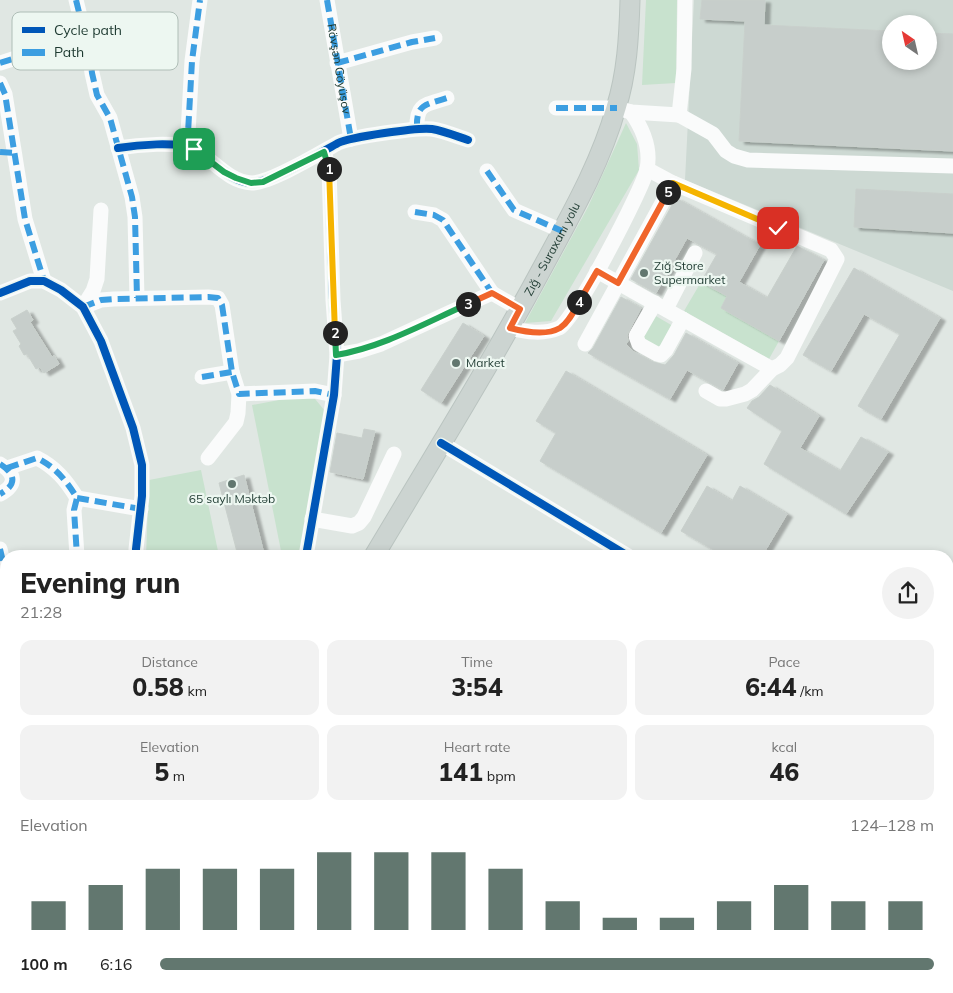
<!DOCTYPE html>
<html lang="en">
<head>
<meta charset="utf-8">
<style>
  :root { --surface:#fff; --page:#f2f2f2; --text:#222; --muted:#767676; --accent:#62776f }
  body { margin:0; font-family:Mulish,sans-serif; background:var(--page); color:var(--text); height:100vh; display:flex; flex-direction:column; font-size:19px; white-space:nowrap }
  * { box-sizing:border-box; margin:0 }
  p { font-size:16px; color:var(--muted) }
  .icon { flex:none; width:28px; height:28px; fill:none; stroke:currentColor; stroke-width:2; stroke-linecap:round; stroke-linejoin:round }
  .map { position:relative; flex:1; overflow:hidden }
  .side { position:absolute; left:0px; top:550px; width:954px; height:444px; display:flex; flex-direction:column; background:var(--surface); border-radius:20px 20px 0 0; box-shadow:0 2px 8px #0003 }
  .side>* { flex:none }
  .needle { width:32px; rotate:326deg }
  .controls { position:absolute; left:882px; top:15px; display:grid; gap:10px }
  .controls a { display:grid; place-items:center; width:55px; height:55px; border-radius:50%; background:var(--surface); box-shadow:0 2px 8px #0003; font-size:25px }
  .pin { position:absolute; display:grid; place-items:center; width:42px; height:42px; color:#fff; margin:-21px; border-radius:10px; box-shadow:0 2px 8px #0006 }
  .km { position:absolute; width:25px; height:25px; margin:-12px; border-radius:50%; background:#222; color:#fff; font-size:14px; line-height:25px; text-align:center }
  .round { display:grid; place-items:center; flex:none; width:52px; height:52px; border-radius:26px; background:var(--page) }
  .summary { display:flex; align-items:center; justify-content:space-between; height:85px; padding:0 20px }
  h1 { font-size:28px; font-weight:800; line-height:38px }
  .stats { display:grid; grid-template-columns:repeat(3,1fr); gap:8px; height:85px; padding:5px 20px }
  .stats div { display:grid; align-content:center; border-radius:12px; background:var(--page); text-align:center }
  .stats b { font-size:25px; font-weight:800 }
  .stats small { font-size:14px; font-weight:400 }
  .stats p { font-size:14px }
  .chart { height:140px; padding:10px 20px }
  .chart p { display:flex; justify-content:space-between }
  .chart svg { width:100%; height:90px; margin-top:5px; stroke:var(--accent); stroke-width:6 }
  ul { padding:0 20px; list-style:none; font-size:16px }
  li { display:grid; grid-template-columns:80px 60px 1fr; align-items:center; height:38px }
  li i { height:12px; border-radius:6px; background:var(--accent) }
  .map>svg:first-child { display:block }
</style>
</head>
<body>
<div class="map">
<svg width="953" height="993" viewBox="0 0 953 993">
  <defs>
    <filter id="shadow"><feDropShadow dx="5.5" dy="3" stdDeviation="1" flood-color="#0004"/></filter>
  </defs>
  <rect width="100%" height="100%" fill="#e0e7e3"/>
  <path fill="#cdd9d3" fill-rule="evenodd" d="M 694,0 L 953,0 L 953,291 L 685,180 ZM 891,24 L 929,24 L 929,61 L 891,61 Z"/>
  <path fill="#c8e2ce" d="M 646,0 L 677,0 L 676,83 L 642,85 Z
    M 626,123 L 637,144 L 639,170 L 551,321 L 525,323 L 588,207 Z
    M 701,282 L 727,296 L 721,308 L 779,341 L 769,359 L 684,311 Z
    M 654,315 L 673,326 L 659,349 L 641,338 Z
    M 311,394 L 325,411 L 299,556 L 282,556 L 252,405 Z
    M 201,470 L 219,556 L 146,556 L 149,480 Z"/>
  <path fill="#c7cecb" stroke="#c9d0cc" filter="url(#shadow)" d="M 702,0 L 765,0 L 764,25 L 891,31 L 891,61 L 929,61 L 929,33 L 953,34 L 953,151 L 739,141 L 745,21 L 700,19 Z
    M 856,189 L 953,194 L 953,233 L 854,227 Z
    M 676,198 L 760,245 L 739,282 L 767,298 L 797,246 L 824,260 L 779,341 L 721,308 L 727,296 L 701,282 L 717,254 L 687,238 L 656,293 L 631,279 Z
    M 854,268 L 940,318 L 881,419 L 858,406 L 900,334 L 864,314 L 831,371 L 803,355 Z
    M 621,297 L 641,308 L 627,335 L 628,341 L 626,344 L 634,352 L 653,362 L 665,365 L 674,355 L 686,333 L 738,363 L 723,390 L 687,370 L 670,399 L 588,353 L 593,348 Z
    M 27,310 L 33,320 L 30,322 L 52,357 L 54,355 L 59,364 L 44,373 L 40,367 L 36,369 L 27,354 L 24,355 L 19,346 L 21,344 L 13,331 L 17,329 L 11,319 Z
    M 463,323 L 484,336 L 441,403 L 421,390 Z
    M 566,371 L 707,455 L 661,533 L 540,461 L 556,433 L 536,421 Z
    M 770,385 L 819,416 L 800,448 L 840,471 L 861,437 L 888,452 L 846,514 L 764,464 L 782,431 L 747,408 L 752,401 L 759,397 Z
    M 364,429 L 375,431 L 363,479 L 330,472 L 337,433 L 362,438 Z
    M 244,475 L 263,550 L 238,556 L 219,483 Z
    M 707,486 L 732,501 L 740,486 L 787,514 L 762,556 L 724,556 L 681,531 Z"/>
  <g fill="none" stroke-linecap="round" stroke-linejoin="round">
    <g stroke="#bac4c0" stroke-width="21">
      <g id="major">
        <path id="s2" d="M 374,556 C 432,459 492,362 545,263 C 572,213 601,162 616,108 C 627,74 629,36 630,0"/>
        <path d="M 270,993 L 270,988"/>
      </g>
    </g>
    <g stroke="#fafbfb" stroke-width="15">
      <path d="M 76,0 L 90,57 L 92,73 L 97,95 L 110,118 L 132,197 L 135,217 L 137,298"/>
      <path id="s1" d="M 327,0 L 351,139"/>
      <path d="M 90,57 L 134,53"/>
      <path d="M 0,63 L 22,56"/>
      <path d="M 337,63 L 412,42 L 435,38"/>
      <path d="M 0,83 L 5,94 L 25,219 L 44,281"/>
      <path d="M 556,108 L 617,108 L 631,112 L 679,115 L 684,69 L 685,0"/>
      <path d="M 679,115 L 713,134 L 726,151 L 734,156 L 748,160 L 953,166"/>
      <path d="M 417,128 C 416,103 426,105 447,98"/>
      <path d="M 183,145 L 188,133 L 192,61 L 200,0"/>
      <path d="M 118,148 C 136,145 178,141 194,149 C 214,160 228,182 252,183 C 271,183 320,153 338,143 C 350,137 419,127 432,129 C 444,131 456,136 468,140"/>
      <path d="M 487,171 L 514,210 L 562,231"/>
      <path d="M 673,183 L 831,250 L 837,259 L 787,358 L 780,365 L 772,369 L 752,390 L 745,394 L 726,399 L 720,399 L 706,391"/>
      <path d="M 415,212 L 434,215 L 443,220 L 492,293 L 520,309"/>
      <path d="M 597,271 L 772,369"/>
      <path d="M 0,293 L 30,281 L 44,281 L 61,290 L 83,307 L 101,341 L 133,428 L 142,465 L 142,496 L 136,549 L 136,556"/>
      <path d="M 655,303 L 636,336 L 639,344 L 657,354 L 661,355 L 666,350 L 683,319"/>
      <path d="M 83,307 L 101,300 L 114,299 L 208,297 L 218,298 L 222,305 L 232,372 L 239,394 L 238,413 L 236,422 L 208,458"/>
      <path d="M 83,307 L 93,291 L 97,279 L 101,210"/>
      <path d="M 666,309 L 695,253"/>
      <path d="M 510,328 C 526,332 543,335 559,328 C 573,323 643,189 647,169 C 651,149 643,129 631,112"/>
      <path d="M 585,344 L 673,183 L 647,169"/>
      <path d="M 337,355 L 359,351 L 381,344 L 492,293"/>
      <path d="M 202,377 L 232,372"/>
      <path d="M 239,394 L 315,391 L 334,395"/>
      <path d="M 441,443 L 628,556"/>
      <path d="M 0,464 C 16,474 17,485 0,494"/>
      <path d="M 7,468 L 37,458 C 55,467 66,480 77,498 L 74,510 L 77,556"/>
      <path d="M 77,498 L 141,509"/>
      <path d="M 312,519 L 352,526 L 359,523 L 364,517 L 394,454"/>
      <path d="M 0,549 L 6,574"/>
      <path d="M 306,556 L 334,395 L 337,355 L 333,300 L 329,168 L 324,152"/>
      <path d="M 0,924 L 6,923"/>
      <path d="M 140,988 L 141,993"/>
      <path d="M 497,988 L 508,993"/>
      <path d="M 671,988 L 681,993"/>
      <path d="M 484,993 L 487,988"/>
      <path d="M 717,993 L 719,988"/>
    </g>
    <use href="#major" stroke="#ccd4d1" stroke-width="19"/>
    <path stroke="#3c9ee1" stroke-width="6" stroke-dasharray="12 6" stroke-linecap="butt" d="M 76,0 L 90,57 L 92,73 L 97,95 L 110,118 L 132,197 L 135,217 L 137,298
      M 327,0 L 351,139
      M 90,57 L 134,53
      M 0,63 L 22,56
      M 337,63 L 412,42 L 435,38
      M 0,83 L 5,94 L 25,219 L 44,281
      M 556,108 L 617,108
      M 417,128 C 416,103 426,105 447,98
      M 183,145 L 188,133 L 192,61 L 200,0
      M 0,152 L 15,153
      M 487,171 L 514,210 L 562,231
      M 415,212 L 434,215 L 443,220 L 492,293 L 520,309
      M 83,307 L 101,300 L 114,299 L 208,297 L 218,298 L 222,305 L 232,372 L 239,394 L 315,391 L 334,395
      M 202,377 L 232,372
      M 0,464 C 16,474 17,485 0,494
      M 7,468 L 37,458 C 55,467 66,480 77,498 L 74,510 L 77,556
      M 77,498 L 141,509
      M 0,549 L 6,574
      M 0,924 L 6,923
      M 140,988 L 141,993
      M 497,988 L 508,993
      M 671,988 L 681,993
      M 484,993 L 487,988
      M 717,993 L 719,988"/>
    <g stroke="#edf7f1" stroke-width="11">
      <path id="cycleway" d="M 118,148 C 136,145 178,141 194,149 C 214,160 228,182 252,183 C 271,183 320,153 338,143 C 350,137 419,127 432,129 C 444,131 456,136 468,140
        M 0,293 L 30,281 L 44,281 L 61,290 L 83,307 L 101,341 L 133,428 L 142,465 L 142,496 L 136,549 L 136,556
        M 441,443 L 628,556
        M 306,556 L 334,395 L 337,355 L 333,300 L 329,168 L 324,152"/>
    </g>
    <use href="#cycleway" stroke="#0057b8" stroke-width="8"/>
  </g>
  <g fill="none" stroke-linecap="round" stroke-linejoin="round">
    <g stroke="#fff" stroke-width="10">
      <path id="split-1" d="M 194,149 L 224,172 L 236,178 L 251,183 L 263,182 L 324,152 L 329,169"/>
    </g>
    <g stroke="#fff" stroke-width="10">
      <path id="split-2" d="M 329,169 L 335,333"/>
    </g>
    <g stroke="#fff" stroke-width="10">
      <path id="split-3" d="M 335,333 L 336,355 C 383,347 425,323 468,304"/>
    </g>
    <g stroke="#fff" stroke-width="10">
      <path id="split-4" d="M 468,304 L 492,293 L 520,309 L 510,328 C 525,332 546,336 560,328 C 569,322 574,311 579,302"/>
    </g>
    <g stroke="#fff" stroke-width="10">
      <path id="split-5" d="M 579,302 L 597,271 L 618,283 L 668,192"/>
    </g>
    <g stroke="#fff" stroke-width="10">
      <path id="split-6" d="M 668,192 L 673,183 L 778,228"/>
    </g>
    <use href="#split-1" stroke="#22a559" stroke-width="6"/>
    <use href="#split-2" stroke="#f5b400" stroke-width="6"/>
    <use href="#split-3" stroke="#22a559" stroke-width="6"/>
    <use href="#split-4" stroke="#f0652b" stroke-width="6"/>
    <use href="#split-5" stroke="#f0652b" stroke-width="6"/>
    <use href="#split-6" stroke="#f5b400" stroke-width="6"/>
  </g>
  <g fill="#62776f" stroke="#edf7f1" stroke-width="2">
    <circle cx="644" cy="273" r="5"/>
    <circle cx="456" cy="363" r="5"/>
    <circle cx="232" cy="484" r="5"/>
  </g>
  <g text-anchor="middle" stroke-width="4.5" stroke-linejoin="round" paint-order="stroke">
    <g font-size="12" fill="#1e3a31" stroke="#edf7f1">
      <text dy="4" stroke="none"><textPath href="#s1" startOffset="70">Rövşən Göyüşov</textPath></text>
      <text dy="4" stroke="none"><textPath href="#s2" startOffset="355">Zığ - Suraxanı yolu</textPath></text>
    </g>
    <g font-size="12" fill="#1e3a31" stroke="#edf7f1" text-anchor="start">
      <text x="654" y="270">Zığ Store<tspan x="654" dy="14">Supermarket</tspan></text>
      <text x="466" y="367">Market</text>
      <text x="232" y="503" text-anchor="middle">65 saylı Məktəb</text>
    </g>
  </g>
  <rect x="12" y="12" width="166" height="58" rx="8" fill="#edf7f1" stroke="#afbeb7" stroke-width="1"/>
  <rect x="22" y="27" width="23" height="6" fill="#0057b8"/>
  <rect x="22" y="49" width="23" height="7" fill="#3c9ee1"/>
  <g font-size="14" fill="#1e3a31">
    <text x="54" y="35">Cycle path</text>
    <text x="54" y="57">Path</text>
  </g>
</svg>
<div class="controls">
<a><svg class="needle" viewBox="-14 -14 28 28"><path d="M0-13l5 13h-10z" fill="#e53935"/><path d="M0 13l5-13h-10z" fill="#767676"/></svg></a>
</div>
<div class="pin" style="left:194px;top:149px;background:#1e9e55"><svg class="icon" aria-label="arrive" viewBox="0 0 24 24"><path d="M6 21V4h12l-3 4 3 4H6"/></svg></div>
<div class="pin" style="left:778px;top:228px;background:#d93025"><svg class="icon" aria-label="check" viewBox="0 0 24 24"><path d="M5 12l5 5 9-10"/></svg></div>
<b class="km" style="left:329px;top:169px">1</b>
<b class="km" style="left:335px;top:333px">2</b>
<b class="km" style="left:468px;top:304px">3</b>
<b class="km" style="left:579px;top:302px">4</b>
<b class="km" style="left:668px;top:192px">5</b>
<section class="side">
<div class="summary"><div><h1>Evening run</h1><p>21:28</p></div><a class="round"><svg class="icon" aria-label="share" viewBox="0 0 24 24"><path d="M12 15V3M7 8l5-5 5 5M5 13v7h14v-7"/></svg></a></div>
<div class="stats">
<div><p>Distance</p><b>0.58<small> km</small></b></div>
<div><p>Time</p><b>3:54</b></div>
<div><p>Pace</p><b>6:44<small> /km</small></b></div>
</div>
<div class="stats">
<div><p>Elevation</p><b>5<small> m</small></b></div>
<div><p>Heart rate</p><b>141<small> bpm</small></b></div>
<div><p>kcal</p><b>46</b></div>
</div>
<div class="chart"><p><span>Elevation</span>124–128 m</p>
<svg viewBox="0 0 160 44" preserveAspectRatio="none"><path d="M5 44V30M15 44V22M25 44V14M35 44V14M45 44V14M55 44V6M65 44V6M75 44V6M85 44V14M95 44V30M105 44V38M115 44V38M125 44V30M135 44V22M145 44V30M155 44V30"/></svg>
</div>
<ul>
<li><b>100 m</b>6:16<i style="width:100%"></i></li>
</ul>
</section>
</div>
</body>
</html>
